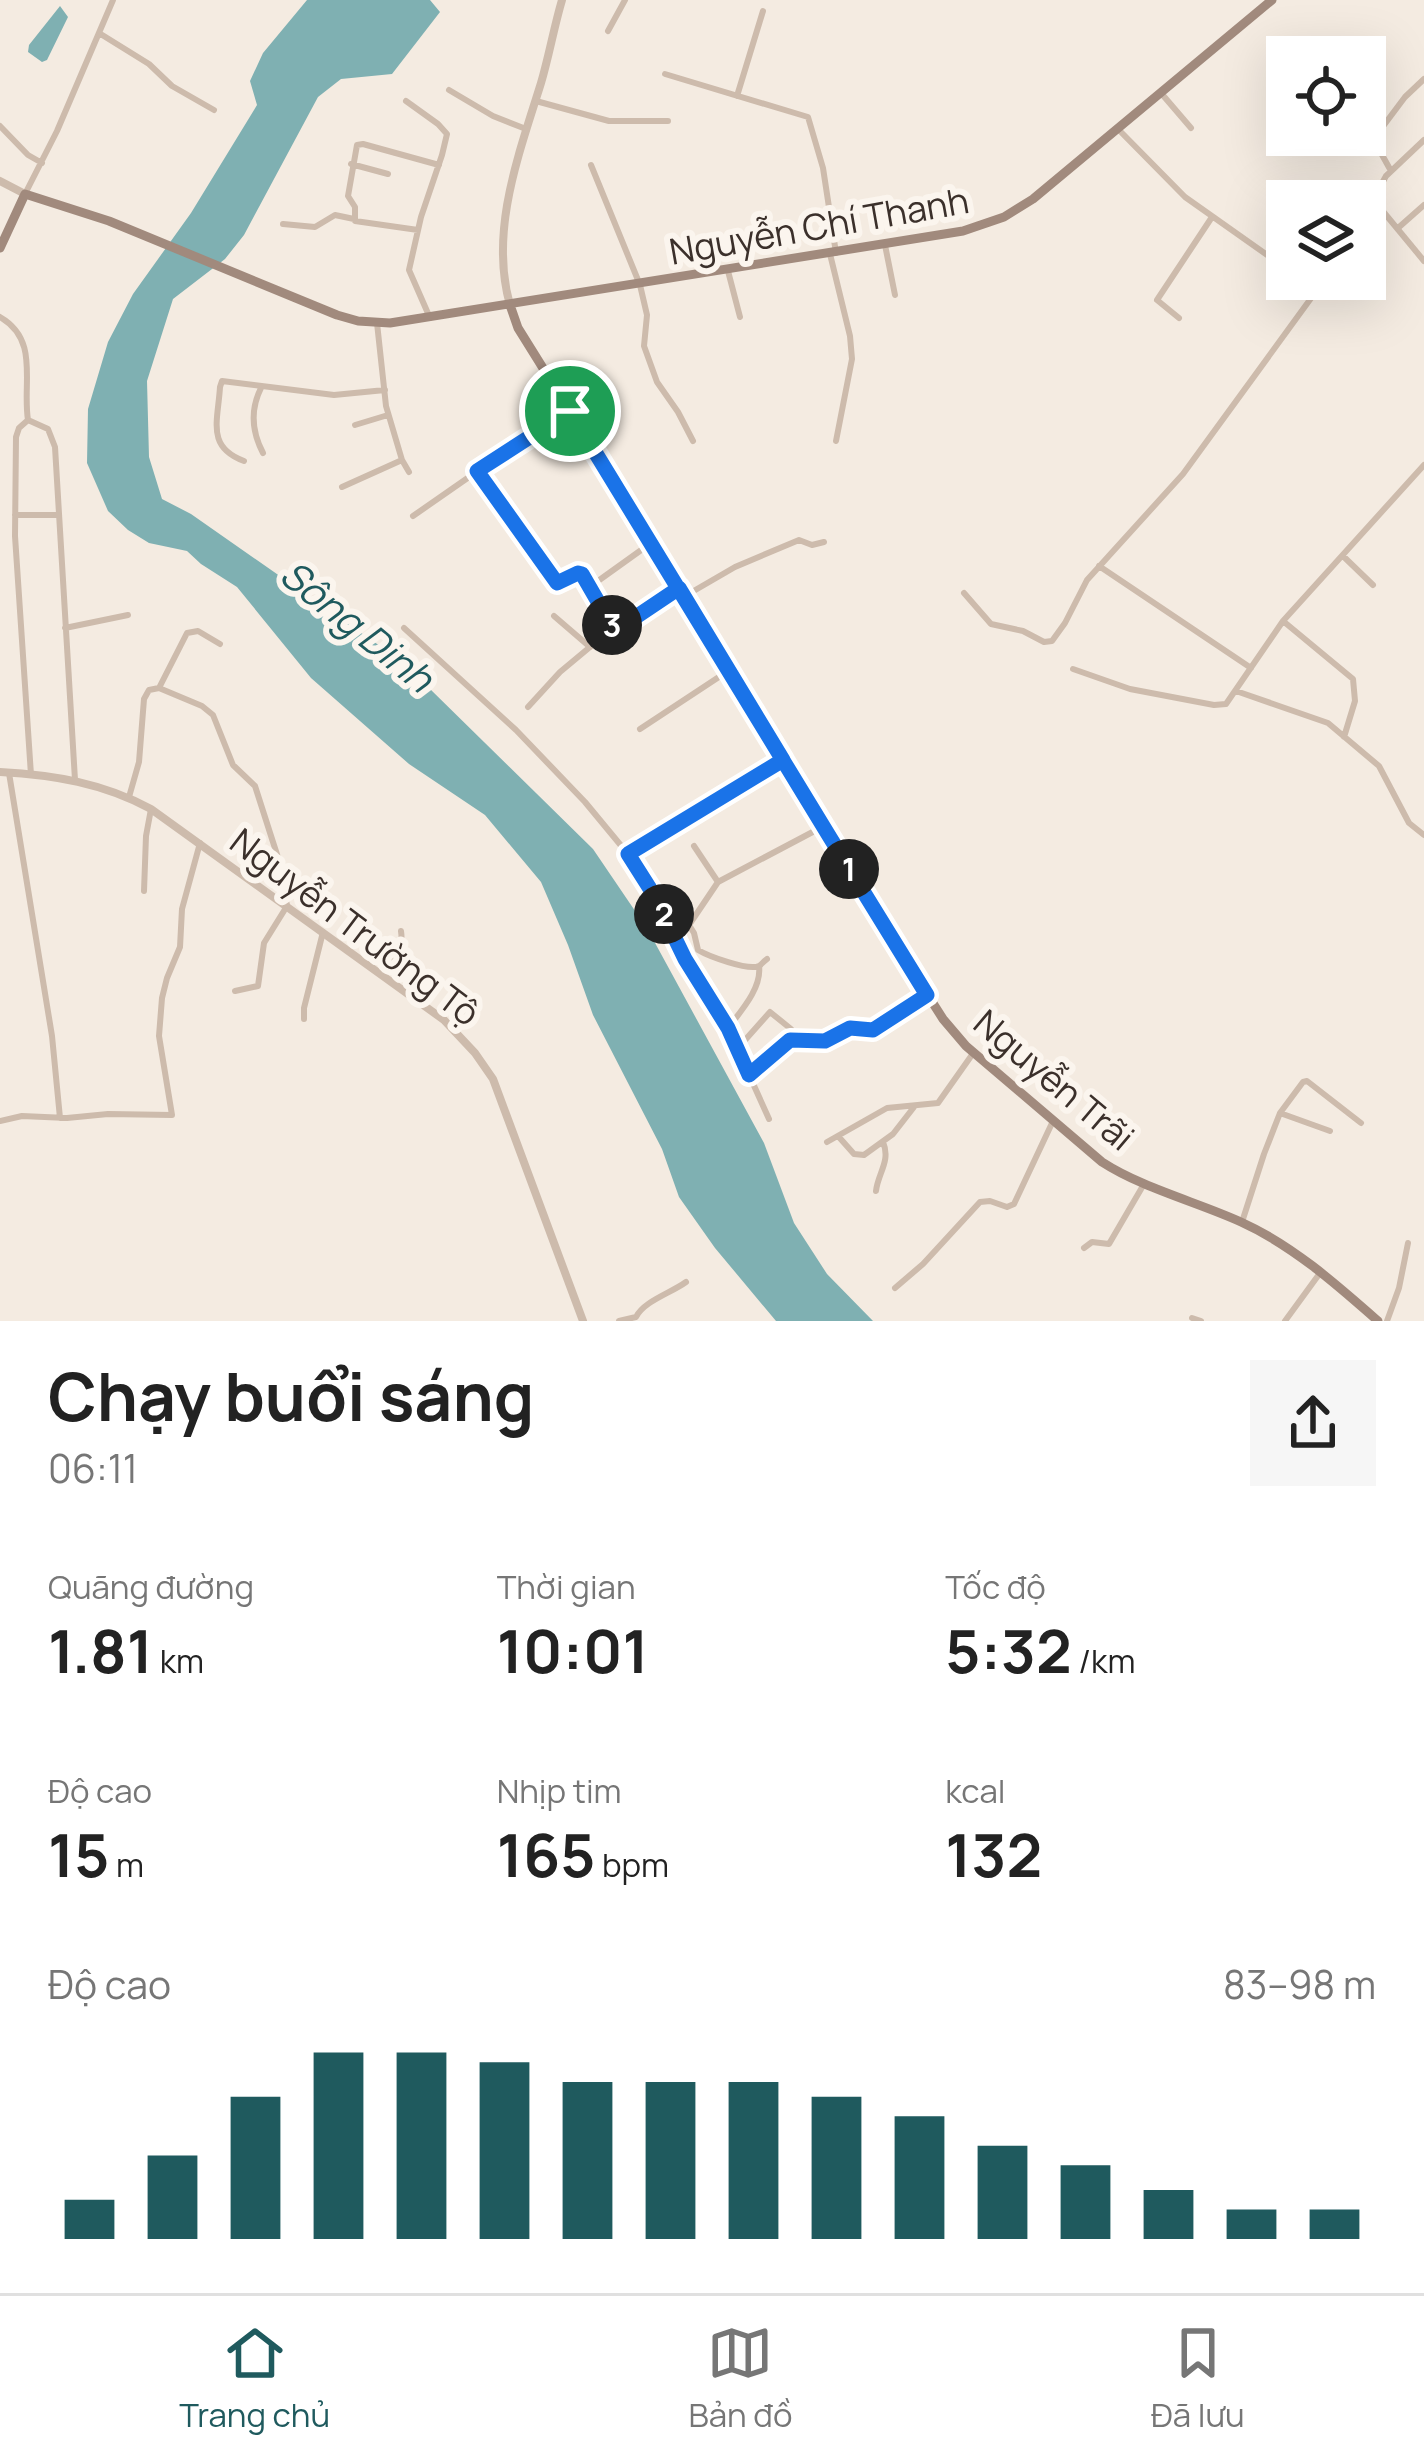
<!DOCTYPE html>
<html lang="vi">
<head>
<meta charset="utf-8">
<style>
  :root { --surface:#fff; --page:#f6f6f6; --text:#222; --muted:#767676; --line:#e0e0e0; --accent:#1f5a5e }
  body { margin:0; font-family:Manrope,sans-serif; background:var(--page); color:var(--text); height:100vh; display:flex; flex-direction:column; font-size:45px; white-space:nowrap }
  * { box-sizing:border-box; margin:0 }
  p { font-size:39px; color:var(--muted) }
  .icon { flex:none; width:66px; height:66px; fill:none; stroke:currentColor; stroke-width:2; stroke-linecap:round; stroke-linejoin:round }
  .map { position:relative; height:1321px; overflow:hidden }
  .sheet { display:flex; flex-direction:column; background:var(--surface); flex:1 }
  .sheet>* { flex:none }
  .controls { position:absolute; left:1266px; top:36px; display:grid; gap:24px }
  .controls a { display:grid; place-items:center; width:120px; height:120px; border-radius:0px; background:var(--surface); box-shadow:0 12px 48px #0002; font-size:60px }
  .pin { position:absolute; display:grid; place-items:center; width:102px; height:102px; color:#fff; margin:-51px; border:6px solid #fff; border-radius:50%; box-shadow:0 3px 12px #0007 }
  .km { position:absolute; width:60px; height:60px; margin:-30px; border-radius:50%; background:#222; color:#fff; font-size:33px; line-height:60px; text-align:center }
  .round { display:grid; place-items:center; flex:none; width:126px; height:126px; border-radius:0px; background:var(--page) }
  .overview { display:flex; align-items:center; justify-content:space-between; height:204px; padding:0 48px }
  h1 { font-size:66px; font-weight:700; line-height:90px }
  .figures { display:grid; grid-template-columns:repeat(3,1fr); gap:18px; height:204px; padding:12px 48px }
  .figures div { display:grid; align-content:center }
  .figures b { font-size:60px; font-weight:700 }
  .figures small { font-size:33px; font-weight:400 }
  .figures p { font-size:33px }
  .chart { height:336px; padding:24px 48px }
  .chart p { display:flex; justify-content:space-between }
  .chart svg { width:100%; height:216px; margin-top:12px; stroke:var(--accent); stroke-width:6 }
  .dock { display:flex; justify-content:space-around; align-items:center; height:168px; border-top:3px solid var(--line); background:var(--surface); font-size:33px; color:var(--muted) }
  .dock a { display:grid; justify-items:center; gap:6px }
  .dock .current { color:var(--accent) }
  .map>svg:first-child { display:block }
</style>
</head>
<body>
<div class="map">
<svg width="1424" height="1321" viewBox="0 0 1424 1321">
  <rect width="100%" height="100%" fill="#f4ebe1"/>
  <path fill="#7fb0b2" d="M 307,0 L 430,0 L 440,12 L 392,74 L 341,79 L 318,97 L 244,235 L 225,259 L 173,299 L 147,381 L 149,457 L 162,499 L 191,514 L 390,653 L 429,688 L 593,849 L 648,930 L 764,1143 L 794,1223 L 827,1274 L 873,1321 L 776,1321 L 715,1248 L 679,1197 L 662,1149 L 593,1015 L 568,945 L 541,882 L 485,815 L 409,764 L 311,678 L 237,587 L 201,564 L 187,551 L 149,543 L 128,530 L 108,511 L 87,463 L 88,409 L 108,342 L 133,294 L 191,213 L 257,105 L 250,81 L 263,53 Z
    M 60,6 L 68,17 L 47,60 L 42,62 L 28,52 L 29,45 Z"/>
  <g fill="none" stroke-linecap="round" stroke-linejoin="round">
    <path stroke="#cdbbac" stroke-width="6" d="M 608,31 L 625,0
      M 99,33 L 149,64 L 172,86 L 214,110
      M 665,74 L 808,117 L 823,168 L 836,253
      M 449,90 L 493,116 L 526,129
      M 1161,93 L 1191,128
      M 737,96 L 763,11
      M 406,101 L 438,124 L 447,134 L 442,155 L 421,217 L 409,270 L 430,318
      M 536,101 L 609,121 L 668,121
      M 0,126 L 28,155 L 42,163
      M 1117,128 L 1185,197 L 1287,269
      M 351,164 L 388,174
      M 591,165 L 640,285 L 647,315 L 644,346 L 657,382 L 678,412 L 693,441
      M 1391,171 L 1376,144 L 1375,137 L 1405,97 L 1424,79
      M 25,194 L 57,131 L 113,0
      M 1372,198 L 1424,261
      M 1365,214 L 1386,176 L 1424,140
      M 283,224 L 315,227 L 335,215 L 354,219
      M 1398,228 L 1424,205
      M 418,230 L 355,221 L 355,207 L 348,196 L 357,145 L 363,144 L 439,165
      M 885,245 L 895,295
      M 830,254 L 850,336 L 852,359 L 836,441
      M 728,271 L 740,317
      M 1302,279 L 1317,290
      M 0,317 C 40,340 22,383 28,420 L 48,429 L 55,447 L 75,780
      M 1179,318 L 1157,300 L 1212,217
      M 261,388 C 250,410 252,432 263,453
      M 28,420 L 19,428 L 16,437 L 15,536 L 31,775
      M 355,425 L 388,415
      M 402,460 L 409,472
      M 244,461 C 206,447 218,421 220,387 L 222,381 L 334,395 L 385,390
      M 477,471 L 557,583 L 578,573 L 582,574 L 615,631
      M 342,487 L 402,460 L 386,406 L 377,323
      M 15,515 L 58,515
      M 413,516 L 505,452 L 570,412
      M 1343,556 L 1373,585
      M 1099,566 L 1251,668
      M 591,586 L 651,543
      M 964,593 L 991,624 L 1023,631 L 1044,642 L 1052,641 L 1065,623 L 1087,580 L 1183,474 L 1325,279
      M 685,596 L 735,567 L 799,540 L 812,545 L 824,542
      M 554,616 L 590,647
      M 1283,621 L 1353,679 L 1355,701 L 1344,737
      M 65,628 L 128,615
      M 404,628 L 516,730 L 585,802 L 628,854 L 654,895 L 685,959 L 728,1028 L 769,1119
      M 1073,669 L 1130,689 L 1214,705 L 1226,704 L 1283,621 L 1424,465
      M 159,688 L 187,633 L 198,631 L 220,644
      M 1236,691 L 1328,723 L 1379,766 L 1409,823 L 1424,835
      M 528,707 L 560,672 L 590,647 L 679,588
      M 640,729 L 728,671
      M 9,773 L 52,1036 L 60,1118
      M 129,797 L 139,762 L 144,699 L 149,690 L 159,688 L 202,706 L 213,715 L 233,765 L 255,786 L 281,867 L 287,906 L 264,943 L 258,986 L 235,991
      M 694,846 L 718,882
      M 628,854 L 783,760
      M 144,891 L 146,836 L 151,809
      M 689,925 L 694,933 L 698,950 C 708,956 748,971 759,966 C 762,964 764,961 767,959
      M 674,936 L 689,925 L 718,882 L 824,826
      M 382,974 C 395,960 404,951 401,931
      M 304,1019 L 304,1008 L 323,932
      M 728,1028 C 741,1011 762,988 759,966
      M 738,1048 L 770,1012 L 791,1029
      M 749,1075 L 787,1042 L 825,1041 L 850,1028 L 873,1031 L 927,995
      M 1280,1113 L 1303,1082 L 1307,1081 L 1361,1123
      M 0,1121 L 22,1116 L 67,1118 L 108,1114 L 172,1115 L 159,1036 L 162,998 L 167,978 L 180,947 L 182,909 L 200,843
      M 838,1136 L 854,1154 L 864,1155 L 893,1134 L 914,1107
      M 827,1142 L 887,1108 L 938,1103 L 974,1052
      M 876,1191 C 878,1173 891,1161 883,1142
      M 1242,1222 L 1264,1154 L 1280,1113 L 1330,1131
      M 1084,1248 L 1092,1242 L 1109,1244 L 1144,1184
      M 895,1288 L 923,1264 L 980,1202 L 990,1201 L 1007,1207 L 1014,1204 L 1053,1121
      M 1192,1318 L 1201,1321
      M 619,1321 L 636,1317 C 644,1301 671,1293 686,1282
      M 1285,1321 L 1320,1273
      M 1387,1321 L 1399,1288 L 1408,1243"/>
    <path stroke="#cdbbac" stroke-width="8" d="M 0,181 L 25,194
      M 510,305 C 489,231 519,154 541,83 C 549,56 554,27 562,0
      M 0,772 C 54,775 103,783 151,809 L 444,1020 L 475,1053 L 493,1079 L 583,1321"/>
    <path stroke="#a18a7d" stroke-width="9" d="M 0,248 L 25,194 L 109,221 L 337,315 L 358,321 L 390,323 L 963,231 L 1004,217 L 1033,199 L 1272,0
      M 510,305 L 518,328 L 685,596 L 869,903 L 943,1019 L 966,1046 L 1102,1162 C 1142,1188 1197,1202 1241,1222 C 1292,1245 1336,1284 1378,1321"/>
  </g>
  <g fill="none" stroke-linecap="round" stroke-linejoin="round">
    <g stroke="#fff" stroke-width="24">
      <path id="route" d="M 570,411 C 689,606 807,801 927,995 L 873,1030 L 850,1028 L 825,1041 L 790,1040 L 749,1075 L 728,1028 L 685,959 L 654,895 L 628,854 L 783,760 L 679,588 L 615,631 L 582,574 L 578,573 L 557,583 L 477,471 L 570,411"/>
    </g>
    <use href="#route" stroke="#1a73e8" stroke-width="15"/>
  </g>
  <g text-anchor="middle" stroke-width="12" stroke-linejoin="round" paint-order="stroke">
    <g font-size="36" fill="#3b302b" stroke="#fbf5ee">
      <text transform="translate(819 226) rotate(-10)" y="13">Nguyễn Chí Thanh</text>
      <text transform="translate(355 927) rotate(37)" y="13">Nguyễn Trường Tộ</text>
      <text transform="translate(1054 1080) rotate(40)" y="13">Nguyễn Trãi</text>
    </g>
    <g font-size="39" font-style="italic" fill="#1f5a5e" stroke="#fbf5ee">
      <text transform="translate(357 626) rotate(39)" y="14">Sông Dinh</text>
    </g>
  </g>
</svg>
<div class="controls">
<a><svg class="icon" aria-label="locate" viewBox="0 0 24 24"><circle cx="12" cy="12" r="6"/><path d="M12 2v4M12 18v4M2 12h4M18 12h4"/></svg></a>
<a><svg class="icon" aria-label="layers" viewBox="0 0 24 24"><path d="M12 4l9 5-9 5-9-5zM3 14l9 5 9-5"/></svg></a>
</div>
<div class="pin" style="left:570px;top:411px;background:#1e9e55"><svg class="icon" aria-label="arrive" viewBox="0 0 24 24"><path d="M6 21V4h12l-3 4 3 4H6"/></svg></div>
<b class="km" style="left:849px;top:869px">1</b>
<b class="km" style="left:664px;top:914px">2</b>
<b class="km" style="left:612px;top:625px">3</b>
</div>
<section class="sheet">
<div class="overview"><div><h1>Chạy buổi sáng</h1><p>06:11</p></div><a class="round"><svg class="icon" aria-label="share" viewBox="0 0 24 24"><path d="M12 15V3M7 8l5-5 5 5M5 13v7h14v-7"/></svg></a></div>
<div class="figures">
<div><p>Quãng đường</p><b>1.81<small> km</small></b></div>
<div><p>Thời gian</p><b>10:01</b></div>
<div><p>Tốc độ</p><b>5:32<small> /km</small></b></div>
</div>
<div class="figures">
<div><p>Độ cao</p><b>15<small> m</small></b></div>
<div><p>Nhịp tim</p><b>165<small> bpm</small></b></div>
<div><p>kcal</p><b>132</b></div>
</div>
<div class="chart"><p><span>Độ cao</span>83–98 m</p>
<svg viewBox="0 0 160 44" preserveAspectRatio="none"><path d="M5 44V36M15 44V27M25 44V15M35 44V6M45 44V6M55 44V8M65 44V12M75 44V12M85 44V12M95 44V15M105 44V19M115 44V25M125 44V29M135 44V34M145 44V38M155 44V38"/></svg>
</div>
</section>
<nav class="dock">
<a class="current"><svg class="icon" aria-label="home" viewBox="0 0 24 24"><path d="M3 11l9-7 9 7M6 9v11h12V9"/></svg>Trang chủ</a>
<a><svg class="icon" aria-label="map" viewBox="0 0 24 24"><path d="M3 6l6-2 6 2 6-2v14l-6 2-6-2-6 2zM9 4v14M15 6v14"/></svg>Bản đồ</a>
<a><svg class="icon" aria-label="saved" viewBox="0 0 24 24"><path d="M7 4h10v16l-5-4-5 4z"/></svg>Đã lưu</a>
</nav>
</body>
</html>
